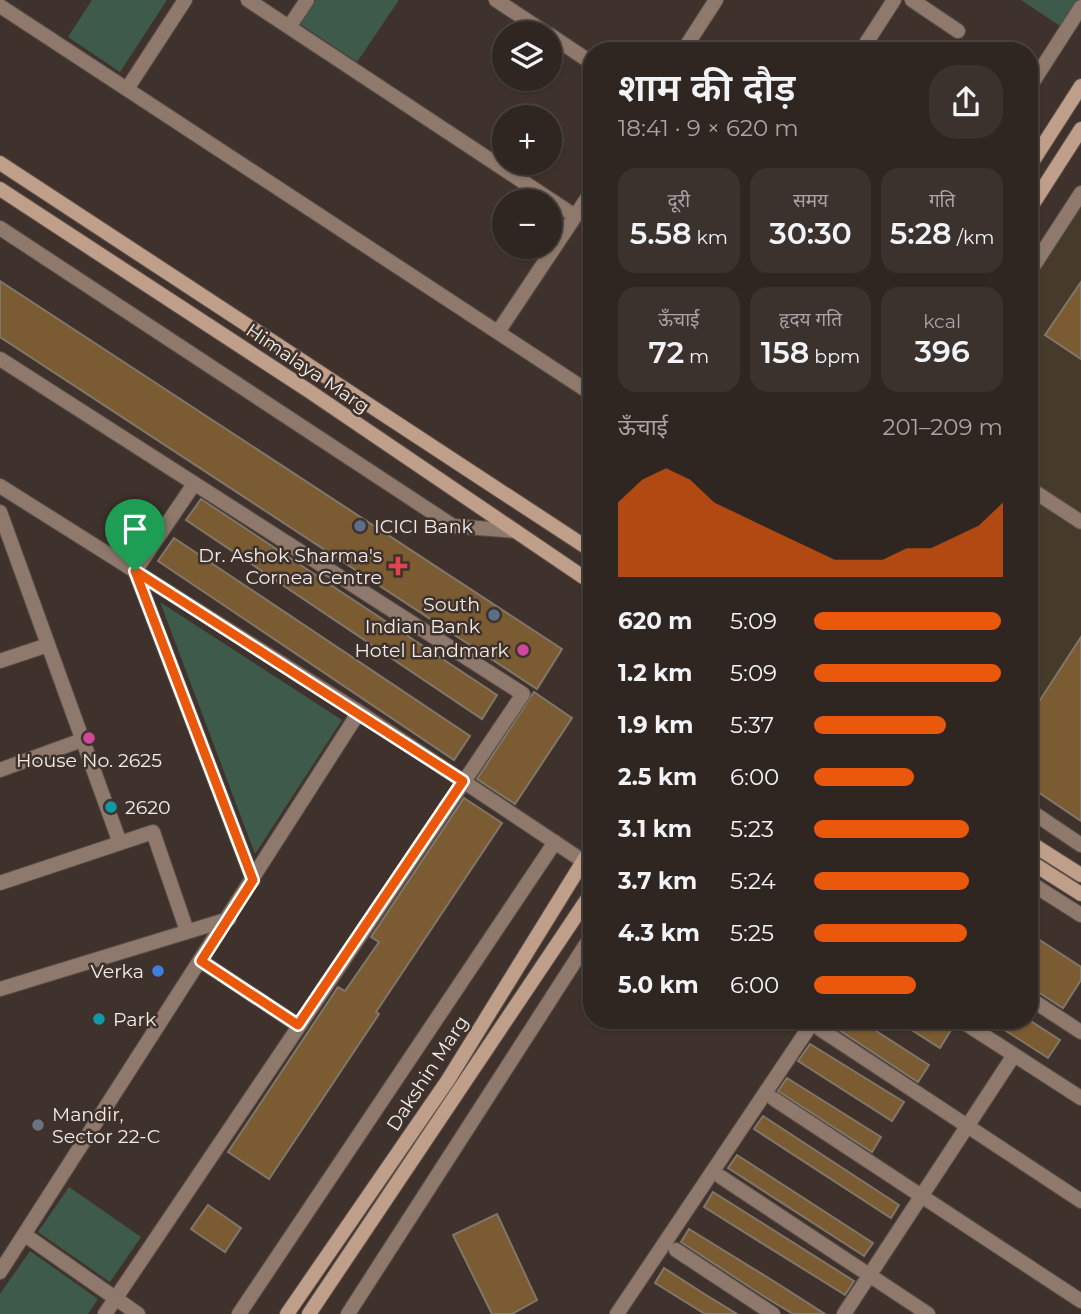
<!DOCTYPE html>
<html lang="hi">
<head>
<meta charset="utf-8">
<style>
  :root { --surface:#2f2621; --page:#3b322e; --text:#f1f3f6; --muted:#a7a5a5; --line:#4a433f; --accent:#ea580c }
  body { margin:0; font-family:Montserrat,"Noto Sans Devanagari",sans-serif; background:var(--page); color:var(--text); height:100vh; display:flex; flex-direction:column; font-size:26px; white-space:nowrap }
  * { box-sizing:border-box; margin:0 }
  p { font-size:23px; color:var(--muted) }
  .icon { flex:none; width:38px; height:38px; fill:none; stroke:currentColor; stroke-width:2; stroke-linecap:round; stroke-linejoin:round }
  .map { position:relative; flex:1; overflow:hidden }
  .sheet { position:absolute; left:583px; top:42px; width:455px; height:987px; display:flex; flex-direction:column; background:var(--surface); border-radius:28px; box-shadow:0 2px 5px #0004,0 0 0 2px var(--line) }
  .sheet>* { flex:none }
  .buttons { position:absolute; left:492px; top:21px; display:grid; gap:14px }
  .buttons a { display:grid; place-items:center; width:70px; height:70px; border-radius:50%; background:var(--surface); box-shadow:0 2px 5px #0004,0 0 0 2px var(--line); font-size:35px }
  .pin { position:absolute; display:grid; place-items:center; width:60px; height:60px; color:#fff; margin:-72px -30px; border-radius:50% 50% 50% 0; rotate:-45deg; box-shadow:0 0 7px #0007 }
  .pin .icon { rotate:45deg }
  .round { display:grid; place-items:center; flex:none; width:74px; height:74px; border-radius:28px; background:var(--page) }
  .overview { display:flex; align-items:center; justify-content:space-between; height:119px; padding:0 35px }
  h1 { font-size:38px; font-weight:600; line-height:52px }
  .metrics { display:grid; grid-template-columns:repeat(3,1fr); gap:10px; height:119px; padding:7px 35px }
  .metrics div { display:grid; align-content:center; border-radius:18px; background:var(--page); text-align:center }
  .metrics b { font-size:30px; font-weight:600 }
  .metrics small { font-size:19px; font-weight:400 }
  .metrics p { font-size:19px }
  .chart { height:196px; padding:14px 35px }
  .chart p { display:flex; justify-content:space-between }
  .chart svg { width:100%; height:126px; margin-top:7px; fill:var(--accent); opacity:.7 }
  ul { padding:0 35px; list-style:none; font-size:23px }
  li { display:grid; grid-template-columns:112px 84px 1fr; align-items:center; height:52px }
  li i { height:18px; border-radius:9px; background:var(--accent) }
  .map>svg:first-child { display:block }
</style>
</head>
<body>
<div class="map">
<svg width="1081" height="1314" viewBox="0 0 1081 1314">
  <rect width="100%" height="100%" fill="#3f322c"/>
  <path fill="#463b2b" d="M 1081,187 L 1081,821 L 1029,787 L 1029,268 Z"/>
  <path fill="#3d5a4a" d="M 92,0 L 167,0 L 120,72 L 68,37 Z
    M 316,0 L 399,0 L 357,62 L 300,24 Z
    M 1021,0 L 1077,0 L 1060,26 Z
    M 160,602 L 342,720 L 255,854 Z
    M 69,1187 L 141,1237 L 110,1282 L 38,1232 Z
    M 30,1251 L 98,1299 L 88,1314 L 0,1314 L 0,1294 Z"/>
  <path fill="#7b5b31" stroke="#80766a" stroke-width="2" d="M 0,281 L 562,649 L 537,689 L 0,337 Z
    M 1081,282 L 1081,359 L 1045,335 Z
    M 201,499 L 497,695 L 482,719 L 186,520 Z
    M 174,538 L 470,736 L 454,760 L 158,561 Z
    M 1081,637 L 1081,821 L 1029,786 L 1029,717 Z
    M 534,692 L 572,718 L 515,804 L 477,779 Z
    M 464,798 L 502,823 L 376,1012 L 379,1014 L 269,1179 L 228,1152 L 338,987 L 345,991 L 379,942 L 371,937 Z
    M 1029,933 L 1081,967 L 1081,980 L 1063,1008 L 1029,986 Z
    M 824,1020 L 859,1020 L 929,1065 L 918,1082 Z
    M 896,1020 L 936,1020 L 951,1030 L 940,1048 Z
    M 989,1020 L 1029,1020 L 1060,1040 L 1048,1058 Z
    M 810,1044 L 904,1102 L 892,1121 L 798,1061 Z
    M 787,1078 L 881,1137 L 872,1152 L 778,1091 Z
    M 763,1116 L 899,1205 L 891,1218 L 754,1129 Z
    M 737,1155 L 873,1243 L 864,1256 L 728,1168 Z
    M 713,1192 L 854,1281 L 845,1295 L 704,1207 Z
    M 208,1205 L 241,1228 L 225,1252 L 191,1229 Z
    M 497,1214 L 537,1300 L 512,1314 L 492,1314 L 453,1235 Z
    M 689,1229 L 775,1282 L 825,1314 L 793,1314 L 765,1297 L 681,1242 Z
    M 664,1268 L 706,1295 L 737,1314 L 705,1314 L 655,1283 Z"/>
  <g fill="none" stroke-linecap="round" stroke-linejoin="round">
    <g stroke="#5c504a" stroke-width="16">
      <path id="minor" d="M 248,0 L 575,216
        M 496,0 L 546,33
        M 912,0 L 958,31
        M 0,6 L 592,394
        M 289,27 L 307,0
        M 550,35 L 592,63
        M 683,51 L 716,0
        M 861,51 L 894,0
        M 127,89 L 185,0
        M 0,228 L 453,526 L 515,531
        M 498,332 L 592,191
        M 0,359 L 523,694 L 105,1314
        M 194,484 L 135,571 L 253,880
        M 1029,488 L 1081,522
        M 0,512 L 120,843
        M 0,661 L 48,645
        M 0,770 L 82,740
        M 1029,810 L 1081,845
        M 1029,882 L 1081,915
        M 0,883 L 153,832 L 187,931
        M 201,961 L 298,1025
        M 0,989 L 229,919
        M 1029,998 L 1081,1032
        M 960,1020 L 1081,1098
        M 820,1029 L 1081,1201
        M 774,1099 L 1081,1301
        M 721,1177 L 928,1314
        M 676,1250 L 773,1314
        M 617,1314 L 814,1020
        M 844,1314 L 1014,1055"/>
    </g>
    <g stroke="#5c504a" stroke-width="16">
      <path id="tertiary" d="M 1029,88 L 1081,7
        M 1029,273 L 1081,193
        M 0,486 L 359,712 L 583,861
        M 25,1235 L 138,1314
        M 0,1272 L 359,712
        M 239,1314 L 555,842
        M 348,1314 L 592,935"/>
    </g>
    <g stroke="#5c504a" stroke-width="16">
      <path id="secondary" d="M 0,163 L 592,551
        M 1029,167 L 1081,86
        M 0,189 L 309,391 L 592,583
        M 1029,210 L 1081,129
        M 1029,842 L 1081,875
        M 1029,861 L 1081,894
        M 287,1314 L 448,1080 L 592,847
        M 309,1314 L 592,892"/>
    </g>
    <use href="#minor" stroke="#8e796c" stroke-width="14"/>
    <use href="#tertiary" stroke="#8e796c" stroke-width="14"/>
    <use href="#secondary" stroke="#c09f8a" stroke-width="14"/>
  </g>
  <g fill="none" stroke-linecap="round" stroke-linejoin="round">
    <g stroke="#fff" stroke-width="14">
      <path id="route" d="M 135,571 L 463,781 L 298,1025 L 201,961 L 253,880 Z"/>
    </g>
    <use href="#route" stroke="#ea580c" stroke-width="9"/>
  </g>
  <g fill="#5c6f8a" stroke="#3f322c" stroke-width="2.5">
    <circle cx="360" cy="526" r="7"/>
    <circle cx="494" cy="615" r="7"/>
  </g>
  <path fill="#e0444e" stroke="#3f322c" stroke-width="2.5" d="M394.5 555.5h7v7h7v7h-7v7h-7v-7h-7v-7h7z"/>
  <g fill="#d1479c" stroke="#3f322c" stroke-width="2.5">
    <circle cx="523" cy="650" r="7"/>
    <circle cx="89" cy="738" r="7"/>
  </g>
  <g fill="#0f9aa8" stroke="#3f322c" stroke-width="2.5">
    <circle cx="111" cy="807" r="7"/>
    <circle cx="99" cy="1019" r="7"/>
  </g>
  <circle fill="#3f7fe0" stroke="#3f322c" stroke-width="2.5" cx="158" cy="971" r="7"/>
  <circle fill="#6b7280" stroke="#3f322c" stroke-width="2.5" cx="38" cy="1125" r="7"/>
  <g text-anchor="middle" stroke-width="5" stroke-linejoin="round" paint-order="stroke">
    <g font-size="19" fill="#f3ebe7" stroke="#3f322c">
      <text transform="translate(308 368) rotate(34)" y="7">Himalaya Marg</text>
      <text transform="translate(427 1073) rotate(-57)" y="7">Dakshin Marg</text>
    </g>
    <g font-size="19" fill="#f3ebe7" stroke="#3f322c" text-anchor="start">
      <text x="374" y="533">ICICI Bank</text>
      <text x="382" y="562" text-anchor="end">Dr. Ashok Sharma's<tspan x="382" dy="22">Cornea Centre</tspan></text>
      <text x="480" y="611" text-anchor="end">South<tspan x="480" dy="22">Indian Bank</tspan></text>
      <text x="509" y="657" text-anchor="end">Hotel Landmark</text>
      <text x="89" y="767" text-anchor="middle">House No. 2625</text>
      <text x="125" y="814">2620</text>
      <text x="144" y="978" text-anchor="end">Verka</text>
      <text x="113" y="1026">Park</text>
      <text x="52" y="1121">Mandir,<tspan x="52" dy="22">Sector 22-C</tspan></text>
    </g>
  </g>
</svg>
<div class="buttons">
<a><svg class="icon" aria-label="layers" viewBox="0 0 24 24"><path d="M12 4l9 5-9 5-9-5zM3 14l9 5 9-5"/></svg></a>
<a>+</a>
<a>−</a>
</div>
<div class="pin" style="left:135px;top:571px;background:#1e9e55"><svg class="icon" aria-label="arrive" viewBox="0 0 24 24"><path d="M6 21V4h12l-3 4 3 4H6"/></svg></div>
<section class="sheet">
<div class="overview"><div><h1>शाम की दौड़</h1><p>18:41 · 9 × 620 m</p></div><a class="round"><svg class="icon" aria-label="share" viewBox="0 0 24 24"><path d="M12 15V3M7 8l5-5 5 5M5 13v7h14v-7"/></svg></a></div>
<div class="metrics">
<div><p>दूरी</p><b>5.58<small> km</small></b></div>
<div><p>समय</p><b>30:30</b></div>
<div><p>गति</p><b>5:28<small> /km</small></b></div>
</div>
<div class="metrics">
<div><p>ऊँचाई</p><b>72<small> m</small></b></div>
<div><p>हृदय गति</p><b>158<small> bpm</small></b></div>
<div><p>kcal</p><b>396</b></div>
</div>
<div class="chart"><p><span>ऊँचाई</span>201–209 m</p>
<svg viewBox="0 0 160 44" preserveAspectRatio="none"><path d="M0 44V18L10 10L20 6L30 10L40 18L50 22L60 26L70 30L80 34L90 38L100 38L110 38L120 34L130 34L140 30L150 26L160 18V44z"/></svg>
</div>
<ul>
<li><b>620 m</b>5:09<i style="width:99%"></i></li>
<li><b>1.2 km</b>5:09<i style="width:99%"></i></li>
<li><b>1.9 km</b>5:37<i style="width:70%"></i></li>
<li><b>2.5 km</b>6:00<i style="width:53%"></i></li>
<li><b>3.1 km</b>5:23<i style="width:82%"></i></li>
<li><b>3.7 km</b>5:24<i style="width:82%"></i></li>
<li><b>4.3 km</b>5:25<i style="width:81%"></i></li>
<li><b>5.0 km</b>6:00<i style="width:54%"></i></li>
</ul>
</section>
</div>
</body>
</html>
